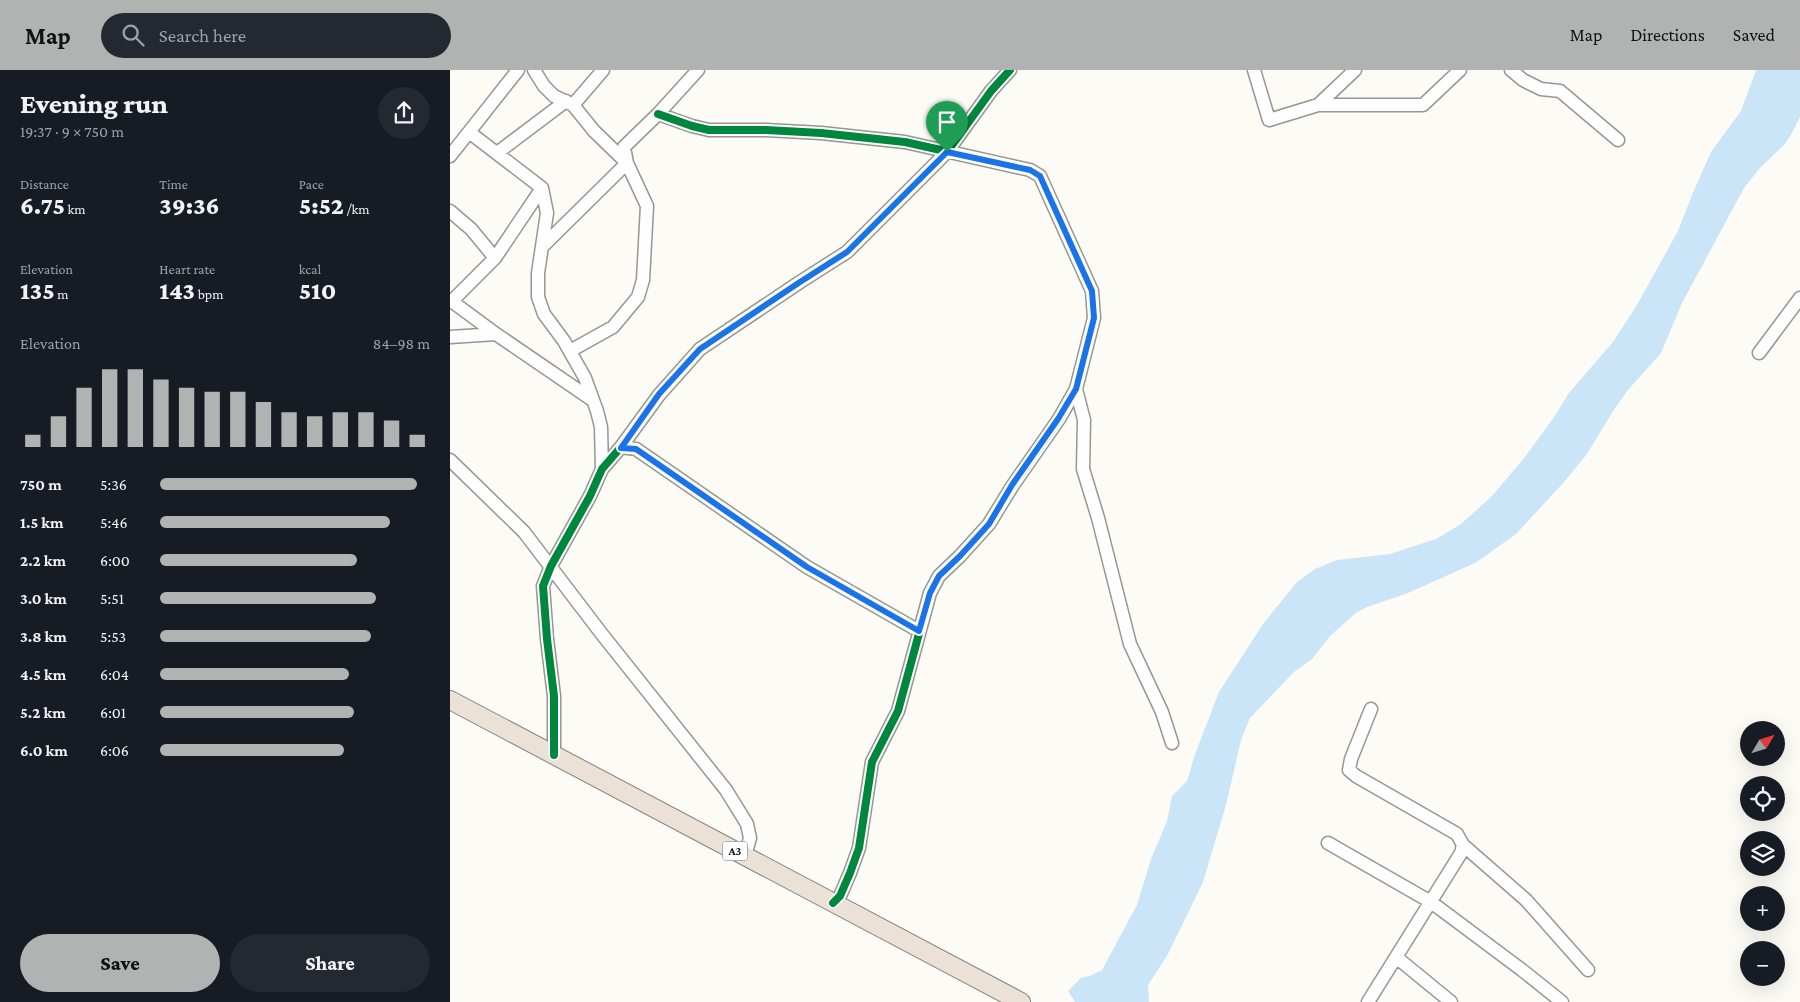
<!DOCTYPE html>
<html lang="en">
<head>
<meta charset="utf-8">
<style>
  :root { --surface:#171b24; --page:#242831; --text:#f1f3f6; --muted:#9ea1a6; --accent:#b1b2b2 }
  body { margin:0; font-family:"Crimson Pro",serif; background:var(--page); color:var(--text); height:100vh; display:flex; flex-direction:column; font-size:19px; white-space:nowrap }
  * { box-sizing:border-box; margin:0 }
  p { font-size:16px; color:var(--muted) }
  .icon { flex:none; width:28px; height:28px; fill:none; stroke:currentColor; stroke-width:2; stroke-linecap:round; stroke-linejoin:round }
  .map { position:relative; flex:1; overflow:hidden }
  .panel { display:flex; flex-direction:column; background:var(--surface); width:450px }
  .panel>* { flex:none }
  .needle { width:32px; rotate:52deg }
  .tools { position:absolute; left:1290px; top:651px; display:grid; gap:10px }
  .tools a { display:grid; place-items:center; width:45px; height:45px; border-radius:50%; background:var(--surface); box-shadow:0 5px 20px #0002; font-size:25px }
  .pin { position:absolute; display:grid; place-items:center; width:42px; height:42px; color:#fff; margin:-51px -21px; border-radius:50% 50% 50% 0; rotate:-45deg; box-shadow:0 0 5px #0007 }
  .pin .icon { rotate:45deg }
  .round { display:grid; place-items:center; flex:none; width:52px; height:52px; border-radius:26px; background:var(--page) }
  .overview { display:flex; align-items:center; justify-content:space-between; height:85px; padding:0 20px }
  h1 { font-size:28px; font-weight:800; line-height:38px }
  .metrics { display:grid; grid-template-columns:repeat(3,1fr); gap:8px; height:85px; padding:5px 20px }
  .metrics div { display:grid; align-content:center }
  .metrics b { font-size:25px; font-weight:800 }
  .metrics small { font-size:14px; font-weight:400 }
  .metrics p { font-size:14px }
  .chart { height:140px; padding:10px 20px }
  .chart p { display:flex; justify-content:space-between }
  .chart svg { width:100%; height:90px; margin-top:5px; stroke:var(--accent); stroke-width:6 }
  .button { display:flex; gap:10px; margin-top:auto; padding:10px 20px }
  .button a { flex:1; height:58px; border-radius:30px; background:var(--accent); color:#111; font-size:20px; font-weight:800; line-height:58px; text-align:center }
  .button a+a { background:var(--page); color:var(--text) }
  ul { padding:0 20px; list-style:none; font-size:16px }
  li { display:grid; grid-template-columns:80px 60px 1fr; align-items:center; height:38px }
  li i { height:12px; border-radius:6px; background:var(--accent) }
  header { display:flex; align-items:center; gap:30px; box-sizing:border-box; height:70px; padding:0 25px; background:var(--accent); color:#111 }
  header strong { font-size:24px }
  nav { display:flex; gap:28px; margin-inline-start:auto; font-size:18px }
  .search { width:350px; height:45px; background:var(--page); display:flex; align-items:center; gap:12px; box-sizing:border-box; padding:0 18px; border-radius:28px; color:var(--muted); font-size:19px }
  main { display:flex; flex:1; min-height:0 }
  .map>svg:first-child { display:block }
</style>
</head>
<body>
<header>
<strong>Map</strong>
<div class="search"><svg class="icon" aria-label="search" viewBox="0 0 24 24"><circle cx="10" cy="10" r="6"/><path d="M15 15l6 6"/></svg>Search here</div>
<nav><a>Map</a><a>Directions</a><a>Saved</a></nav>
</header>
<main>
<section class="panel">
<div class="overview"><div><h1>Evening run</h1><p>19:37 · 9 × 750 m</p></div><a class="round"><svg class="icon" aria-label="share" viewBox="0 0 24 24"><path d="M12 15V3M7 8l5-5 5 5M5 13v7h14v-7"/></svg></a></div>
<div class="metrics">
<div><p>Distance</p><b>6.75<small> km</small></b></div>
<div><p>Time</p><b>39:36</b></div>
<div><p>Pace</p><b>5:52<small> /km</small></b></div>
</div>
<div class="metrics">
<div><p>Elevation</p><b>135<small> m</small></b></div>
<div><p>Heart rate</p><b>143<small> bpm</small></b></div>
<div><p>kcal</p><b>510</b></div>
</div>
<div class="chart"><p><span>Elevation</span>84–98 m</p>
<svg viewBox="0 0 160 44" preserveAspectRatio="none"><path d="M5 44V38M15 44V29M25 44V15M35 44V6M45 44V6M55 44V11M65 44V15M75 44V17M85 44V17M95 44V22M105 44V27M115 44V29M125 44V27M135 44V27M145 44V31M155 44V38"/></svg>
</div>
<ul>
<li><b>750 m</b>5:36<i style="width:95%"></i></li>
<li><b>1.5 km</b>5:46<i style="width:85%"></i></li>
<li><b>2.2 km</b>6:00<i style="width:73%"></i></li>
<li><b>3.0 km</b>5:51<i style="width:80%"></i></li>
<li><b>3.8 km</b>5:53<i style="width:78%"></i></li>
<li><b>4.5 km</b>6:04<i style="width:70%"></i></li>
<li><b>5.2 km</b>6:01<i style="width:72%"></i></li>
<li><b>6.0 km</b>6:06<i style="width:68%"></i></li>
</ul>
<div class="button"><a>Save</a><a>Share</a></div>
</section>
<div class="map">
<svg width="1350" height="932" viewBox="0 0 1350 932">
  <rect width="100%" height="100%" fill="#fcfbf5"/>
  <path fill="#cae5f8" d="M 1306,0 L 1350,0 L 1350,47 L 1341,65 L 1334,75 L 1309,99 L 1294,118 L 1232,233 L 1211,283 L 1178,320 L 1163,341 L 1137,384 L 1114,412 L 1066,464 L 1027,492 L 958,523 L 917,537 L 907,542 L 880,566 L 862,589 L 844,602 L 800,648 L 791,670 L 776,735 L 753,812 L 718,884 L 698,915 L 699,932 L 625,932 L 618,921 L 631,908 L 642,905 L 652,900 L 687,835 L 701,789 L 717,751 L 722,726 L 737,711 L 745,684 L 769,622 L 813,554 L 847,512 L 865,499 L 887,490 L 940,484 L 986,469 L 1011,454 L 1042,426 L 1075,387 L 1104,347 L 1119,323 L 1163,272 L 1187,235 L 1228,161 L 1242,125 L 1261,82 L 1291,41 Z"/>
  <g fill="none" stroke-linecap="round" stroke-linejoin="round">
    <g stroke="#969693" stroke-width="15">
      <path id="minor" d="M 84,0 L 94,16 L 104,26 L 123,35 L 144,61 L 177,93 L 174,77 L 208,44 L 248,0
        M 804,0 L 819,50 L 868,35 L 973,35 L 1010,0
        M 1061,0 L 1073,10 L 1091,19 L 1110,21 L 1168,70
        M 123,35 L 153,0
        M 868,35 L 905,0
        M 208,44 L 242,56 L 259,60 L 316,60 L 371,63 L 455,72 L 580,100 L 590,106 L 642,221 L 644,248 L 626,319 L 609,349 L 563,415 L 539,454 L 510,486 L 489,506 L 480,523 L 448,641 L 422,692 L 409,778 L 400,803 L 390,826 L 383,833
        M 19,62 L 92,118 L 97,143 L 88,203 L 88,227 L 94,244 L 114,271 L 135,308 L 147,341 L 151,357 L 152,399
        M 47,83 L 116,31
        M 0,86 L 68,0
        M 0,141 L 21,159 L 45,188
        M 92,177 L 177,93 L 197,136 L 193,210 L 188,227 L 163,257 L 120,281
        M 0,230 L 46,264 L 141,329
        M 2,231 L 45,188 L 92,118
        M 0,267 L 46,264
        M 1309,283 L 1350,228
        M 626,319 L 634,350 L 633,399 L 648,448 L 680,574 L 712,642 L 722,673
        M 171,377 L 186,379 L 357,497 L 469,561
        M 0,390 L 74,462 L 151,563 L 276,720 L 297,754 L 300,768 L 295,786
        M 104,685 L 104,626 L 97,569 L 93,516 L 101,496 L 140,426 L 152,399 L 171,377 L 209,325 L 250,279 L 350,212 L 397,182 L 497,82 L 541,21 L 560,0
        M 878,773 L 981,832 L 1072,900 L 1112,932
        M 1013,775 L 1076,830 L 1138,900
        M 946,887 L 1001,932
        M 918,932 L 1011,783 L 1013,775 L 1007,764 L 906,706 L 899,700 L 901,689 L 921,639"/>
    </g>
    <g stroke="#848380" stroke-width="20">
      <path id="highway" d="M 0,630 L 571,932"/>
    </g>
    <use href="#minor" stroke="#fffefe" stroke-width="12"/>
    <use href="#highway" stroke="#ebe1d6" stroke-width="18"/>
    <g stroke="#fff" stroke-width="11">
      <path id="cycleway" d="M 208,44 L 242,56 L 259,60 L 316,60 L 371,63 L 455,72 L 580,100 L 590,106 L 642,221 L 644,248 L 626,319 L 609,349 L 563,415 L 539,454 L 510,486 L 489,506 L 480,523 L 448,641 L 422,692 L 409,778 L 400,803 L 390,826 L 383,833
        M 104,685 L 104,626 L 97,569 L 93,516 L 101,496 L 140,426 L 152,399 L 171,377 L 209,325 L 250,279 L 350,212 L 397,182 L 497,82 L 541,21 L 560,0"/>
    </g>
    <use href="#cycleway" stroke="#00873e" stroke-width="8"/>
  </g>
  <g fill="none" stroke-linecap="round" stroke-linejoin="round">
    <g stroke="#fff" stroke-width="10">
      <path id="route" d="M 497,82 L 580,100 L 590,106 L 642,221 L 644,248 L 626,319 L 608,349 L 562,415 L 539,454 L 510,486 L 489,506 L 480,523 L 469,561 L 357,497 L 186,379 L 171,378 L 209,324 L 250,279 L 350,212 L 397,182 Z"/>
    </g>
    <use href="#route" stroke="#1a73e8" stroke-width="6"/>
  </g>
  <g text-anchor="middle" stroke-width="5" stroke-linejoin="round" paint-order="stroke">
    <rect fill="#fff" stroke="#585858" stroke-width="1" x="272.5" y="771.5" width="25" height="19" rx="4"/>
    <g font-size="12" font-weight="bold" fill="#101010">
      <text x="285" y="785">A3</text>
    </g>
  </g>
</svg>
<div class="tools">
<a><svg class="needle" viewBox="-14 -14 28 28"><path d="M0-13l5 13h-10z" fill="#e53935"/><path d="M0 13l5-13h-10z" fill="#9ea1a6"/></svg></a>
<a><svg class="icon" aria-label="locate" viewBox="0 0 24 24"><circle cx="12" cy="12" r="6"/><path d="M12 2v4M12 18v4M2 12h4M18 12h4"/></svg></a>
<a><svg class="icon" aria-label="layers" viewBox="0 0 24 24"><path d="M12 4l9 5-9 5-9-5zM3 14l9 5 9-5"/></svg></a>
<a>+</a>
<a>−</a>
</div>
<div class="pin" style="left:497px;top:82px;background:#1e9e55"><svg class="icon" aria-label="arrive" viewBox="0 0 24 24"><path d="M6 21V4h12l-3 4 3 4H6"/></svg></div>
</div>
</main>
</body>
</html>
